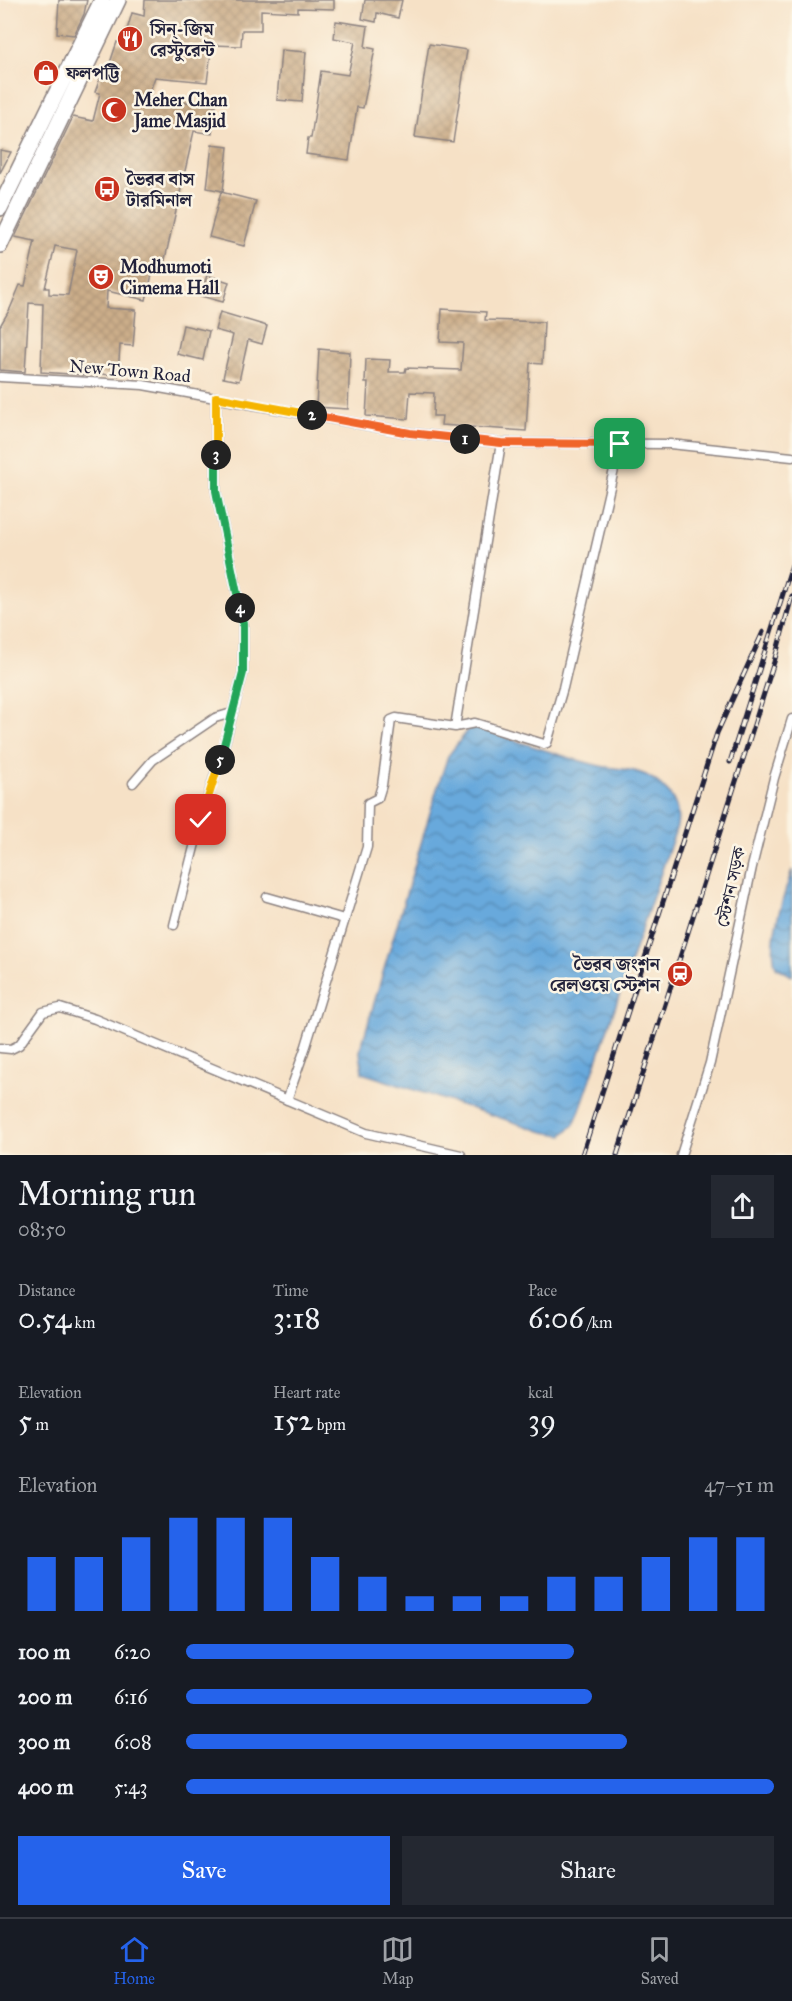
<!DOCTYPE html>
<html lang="en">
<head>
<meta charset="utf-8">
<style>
  :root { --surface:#171b24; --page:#242831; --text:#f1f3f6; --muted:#9ea1a6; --line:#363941; --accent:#2563eb }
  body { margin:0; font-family:"IM FELL Great Primer","Noto Serif Bengali",serif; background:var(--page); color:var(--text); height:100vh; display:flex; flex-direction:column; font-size:22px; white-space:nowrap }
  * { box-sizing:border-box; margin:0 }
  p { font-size:20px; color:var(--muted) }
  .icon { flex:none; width:33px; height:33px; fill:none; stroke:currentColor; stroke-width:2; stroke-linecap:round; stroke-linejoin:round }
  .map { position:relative; height:1155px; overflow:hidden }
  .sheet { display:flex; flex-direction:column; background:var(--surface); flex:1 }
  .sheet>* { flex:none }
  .pin { position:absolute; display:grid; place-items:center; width:51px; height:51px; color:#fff; margin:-26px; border-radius:12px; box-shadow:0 3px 9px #0006 }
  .km { position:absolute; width:30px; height:30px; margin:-15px; border-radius:50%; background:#222; color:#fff; font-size:16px; line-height:30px; text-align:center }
  .round { display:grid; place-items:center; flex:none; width:63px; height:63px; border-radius:0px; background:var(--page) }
  .headline { display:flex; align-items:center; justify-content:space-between; height:102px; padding:0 18px }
  h1 { font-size:33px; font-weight:600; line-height:45px }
  .figures { display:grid; grid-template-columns:repeat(3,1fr); gap:9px; height:102px; padding:6px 18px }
  .figures div { display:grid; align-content:center }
  .figures b { font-size:30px; font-weight:600 }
  .figures small { font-size:16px; font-weight:400 }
  .figures p { font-size:16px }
  .chart { height:168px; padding:12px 18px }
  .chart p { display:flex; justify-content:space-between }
  .chart svg { width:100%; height:108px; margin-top:6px; stroke:var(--accent); stroke-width:6 }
  .cta { display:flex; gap:12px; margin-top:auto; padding:12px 18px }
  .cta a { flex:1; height:69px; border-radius:0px; background:var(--accent); color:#fff; font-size:24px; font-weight:600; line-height:69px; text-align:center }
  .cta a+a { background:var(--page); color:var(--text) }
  ul { padding:0 18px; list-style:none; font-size:20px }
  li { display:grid; grid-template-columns:96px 72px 1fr; align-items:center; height:45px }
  li i { height:15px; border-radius:8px; background:var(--accent) }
  .tab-bar { display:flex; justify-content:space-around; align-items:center; height:84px; border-top:2px solid var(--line); background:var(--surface); font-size:16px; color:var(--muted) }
  .tab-bar a { display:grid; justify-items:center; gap:3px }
  .tab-bar .current { color:var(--accent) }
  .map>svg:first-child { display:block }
</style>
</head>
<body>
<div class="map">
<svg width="792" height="1155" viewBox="0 0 792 1155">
  <defs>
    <pattern id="water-waves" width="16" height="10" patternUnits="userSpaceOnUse" patternTransform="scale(1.5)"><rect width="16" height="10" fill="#68a9dc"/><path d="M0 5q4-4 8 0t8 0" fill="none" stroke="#5589b4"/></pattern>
    <pattern id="building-cross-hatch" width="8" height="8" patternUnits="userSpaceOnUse" patternTransform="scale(1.5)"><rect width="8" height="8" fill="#ccae8a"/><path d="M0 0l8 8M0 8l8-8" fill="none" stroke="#af9578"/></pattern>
  </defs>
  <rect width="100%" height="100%" fill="#fcf5e5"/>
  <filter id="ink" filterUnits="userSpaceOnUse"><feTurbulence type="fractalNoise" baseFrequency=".0167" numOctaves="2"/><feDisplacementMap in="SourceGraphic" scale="12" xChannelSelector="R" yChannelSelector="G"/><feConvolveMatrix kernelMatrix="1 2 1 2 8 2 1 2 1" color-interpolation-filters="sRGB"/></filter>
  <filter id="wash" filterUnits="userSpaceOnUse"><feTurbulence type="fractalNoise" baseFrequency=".008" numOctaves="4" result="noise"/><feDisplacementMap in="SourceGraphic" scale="24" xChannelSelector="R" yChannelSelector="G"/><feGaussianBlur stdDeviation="1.35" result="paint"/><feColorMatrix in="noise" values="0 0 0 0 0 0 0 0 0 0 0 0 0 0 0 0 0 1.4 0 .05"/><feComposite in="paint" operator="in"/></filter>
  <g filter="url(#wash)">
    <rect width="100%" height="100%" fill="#f6e1c6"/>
    <path fill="url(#water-waves)" stroke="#45668c" stroke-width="1.5" d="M 471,726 C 514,739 557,756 600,766 C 614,769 633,768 646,775 C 666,786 681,802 677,826 L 580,1110 L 574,1124 L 563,1135 L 544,1132 L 362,1073 L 360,1051 L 437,789 L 448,756 Z
      M 792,870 L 792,976 L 776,967 C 767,942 784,896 792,870 Z"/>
    <g id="blocks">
      <path fill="url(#building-cross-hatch)" fill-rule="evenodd" d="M 59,0 L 87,0 L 84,14 L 74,35 L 57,33 Z
        M 145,0 L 334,0 L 334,9 L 298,8 L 298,12 L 261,10 L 261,30 L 242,30 L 241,46 L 212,45 L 207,82 L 155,77 L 148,97 L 216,106 L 212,134 L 194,131 L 163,268 L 154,266 L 146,300 L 107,291 L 106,308 L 136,310 L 133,346 L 120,345 L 118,376 L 85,372 L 84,375 L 41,372 L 43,304 L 29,303 L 25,372 L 0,370 L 0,326 L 10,309 L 20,285 L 25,286 L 35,241 L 15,237 L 73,117 L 93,121 L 100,93 L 95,92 L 102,73 L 106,75 L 117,42 L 123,44 L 132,13 L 144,16 ZM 55,246 L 77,250 L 68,295 L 49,294 L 49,288 L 45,288 Z
        M 365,0 L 402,0 L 398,18 L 377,13 L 376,22 L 362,19 Z
        M 336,21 L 368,26 L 365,47 L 375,49 L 363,108 L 357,107 L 349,160 L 306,154 L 308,138 L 311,138 L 321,71 L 348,75 L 355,42 L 334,38 Z
        M 429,44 L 467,50 L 453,142 L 415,137 Z
        M 281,50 L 306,52 L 302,102 L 277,100 Z
        M 212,145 L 228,147 L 223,191 L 207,188 Z
        M 0,150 L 11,152 L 0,173 Z
        M 221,192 L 256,201 L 244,246 L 209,237 Z
        M 207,275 L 229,282 L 223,302 L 201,296 Z
        M 442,309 L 486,312 L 485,320 L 544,322 L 542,364 L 530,363 L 526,431 L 441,425 L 442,416 L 433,416 L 434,393 L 410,392 L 408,419 L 366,416 L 368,383 L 365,383 L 366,359 L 390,360 L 389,372 L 405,372 L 406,368 L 461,370 L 463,343 L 440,342 Z
        M 220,312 L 267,326 L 262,344 L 248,340 L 239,381 L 223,378 L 233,335 L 215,330 Z
        M 183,325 L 209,331 L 203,360 L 177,354 Z
        M 319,349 L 350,352 L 348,409 L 316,407 Z"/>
    </g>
  </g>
  <g filter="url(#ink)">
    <use href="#blocks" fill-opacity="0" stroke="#8c8280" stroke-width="1.5"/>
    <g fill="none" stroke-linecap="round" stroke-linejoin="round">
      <g stroke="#8c8280" stroke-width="11">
        <path id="street" d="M 0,377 L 143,385 L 410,433 L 501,443 L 670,444 L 792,457
          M 455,727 L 501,443
          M 133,783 L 153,760 L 215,718 L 232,713
          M 267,897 L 344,919
          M 174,925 L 201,820 L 225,742 L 243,673 L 243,623 L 216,491 L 216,397
          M 0,1048 L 11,1049 L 19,1045 L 43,1012 L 60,1008 L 95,1019 L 366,1133 L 461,1155
          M 287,1100 L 306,1046 L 367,847 L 368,803 L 378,798 L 382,785 L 391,720 L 396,718 L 455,727 L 475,723 L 544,744 L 547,743 L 563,688 L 620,444
          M 681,1155 L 710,1063 L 752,867 L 774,778 L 792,719"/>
      </g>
      <g stroke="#8c8280" stroke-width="18">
        <path id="highway" d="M 0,208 L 102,0
          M 0,245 L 118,0"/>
      </g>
      <use href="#street" stroke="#fff" stroke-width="8"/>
      <use href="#highway" stroke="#fff" stroke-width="15"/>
      <g stroke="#22223b" stroke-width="5">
        <path id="rail" d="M 730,762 L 792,565
          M 582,1155 L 717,733 L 763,632
          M 617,1155 L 774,662 L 792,596"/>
      </g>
      <use href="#rail" stroke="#fcf5e5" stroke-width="3" stroke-dasharray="9" stroke-linecap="butt"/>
    </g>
  </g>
  <g fill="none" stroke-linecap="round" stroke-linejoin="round" filter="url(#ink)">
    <g stroke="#fff" stroke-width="12">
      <path id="split-1" d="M 465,439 L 501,443 L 620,444"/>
    </g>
    <g stroke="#fff" stroke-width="12">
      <path id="split-2" d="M 312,415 L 410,433 L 465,439"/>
    </g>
    <g stroke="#fff" stroke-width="12">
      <path id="split-3" d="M 216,455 L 216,397 L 312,415"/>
    </g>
    <g stroke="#fff" stroke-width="12">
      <path id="split-4" d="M 216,455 L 216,491 L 240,608"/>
    </g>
    <g stroke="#fff" stroke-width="12">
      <path id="split-5" d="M 220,760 L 243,673 L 243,623 L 240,608"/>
    </g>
    <g stroke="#fff" stroke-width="12">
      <path id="split-6" d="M 201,820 L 220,760"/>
    </g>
    <use href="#split-1" stroke="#f0652b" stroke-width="8"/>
    <use href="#split-2" stroke="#f0652b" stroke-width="8"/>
    <use href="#split-3" stroke="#f5b400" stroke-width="8"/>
    <use href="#split-4" stroke="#22a559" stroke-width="8"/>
    <use href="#split-5" stroke="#22a559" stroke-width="8"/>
    <use href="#split-6" stroke="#f5b400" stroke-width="8"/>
  </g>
  <defs>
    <g id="restaurant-disc" transform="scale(1.35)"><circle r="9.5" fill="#c8321e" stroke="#fcf5e5"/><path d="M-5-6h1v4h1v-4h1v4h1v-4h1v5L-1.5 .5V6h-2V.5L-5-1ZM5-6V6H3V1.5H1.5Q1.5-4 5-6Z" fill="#fff"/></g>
    <g id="shop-disc" transform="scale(1.35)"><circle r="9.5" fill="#c8321e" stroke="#fcf5e5"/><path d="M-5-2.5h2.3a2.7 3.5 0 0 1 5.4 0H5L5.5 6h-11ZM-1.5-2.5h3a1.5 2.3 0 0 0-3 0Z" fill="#fff"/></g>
    <g id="mosque-disc" transform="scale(1.35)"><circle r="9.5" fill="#c8321e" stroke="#fcf5e5"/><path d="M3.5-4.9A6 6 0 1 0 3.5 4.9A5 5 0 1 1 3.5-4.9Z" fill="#fff"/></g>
    <g id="bus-disc" transform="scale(1.35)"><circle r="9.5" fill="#c8321e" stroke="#fcf5e5"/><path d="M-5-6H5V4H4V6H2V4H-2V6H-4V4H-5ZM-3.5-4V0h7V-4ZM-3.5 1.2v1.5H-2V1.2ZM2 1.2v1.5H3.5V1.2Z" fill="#fff"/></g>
    <g id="theatre-disc" transform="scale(1.35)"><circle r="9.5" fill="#c8321e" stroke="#fcf5e5"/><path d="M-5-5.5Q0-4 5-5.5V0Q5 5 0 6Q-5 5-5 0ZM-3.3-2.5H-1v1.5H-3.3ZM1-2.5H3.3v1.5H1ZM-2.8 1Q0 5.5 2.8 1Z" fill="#fff"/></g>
    <g id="station-disc" transform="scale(1.35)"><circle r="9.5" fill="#c8321e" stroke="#fcf5e5"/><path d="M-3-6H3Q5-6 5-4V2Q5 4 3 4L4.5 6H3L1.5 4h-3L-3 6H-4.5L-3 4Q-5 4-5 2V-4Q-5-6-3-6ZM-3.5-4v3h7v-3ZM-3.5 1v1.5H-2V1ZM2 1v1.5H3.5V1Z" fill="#fff"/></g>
  </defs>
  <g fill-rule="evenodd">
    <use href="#restaurant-disc" x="130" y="39"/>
    <use href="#shop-disc" x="46" y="73"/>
    <use href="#mosque-disc" x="114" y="110"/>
    <use href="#bus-disc" x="107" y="189"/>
    <use href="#theatre-disc" x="101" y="277"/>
    <use href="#station-disc" x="680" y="974"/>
  </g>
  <g text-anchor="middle" stroke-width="5" stroke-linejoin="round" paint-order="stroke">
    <g font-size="18" font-weight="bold" fill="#22223b" stroke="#fcf5e5" text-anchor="start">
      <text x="150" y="35">সিন্-জিম<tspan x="150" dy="21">রেস্টুরেন্ট</tspan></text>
      <text x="66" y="79">ফলপট্টি</text>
      <text x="134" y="106">Meher Chan<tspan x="134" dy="21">Jame Masjid</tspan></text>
      <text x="126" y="185">ভৈরব বাস<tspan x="126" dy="21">টারমিনাল</tspan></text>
      <text x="120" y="273">Modhumoti<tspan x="120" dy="21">Cimema Hall</tspan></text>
      <text x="660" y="970" text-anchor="end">ভৈরব জংশন<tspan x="660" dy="21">রেলওয়ে স্টেশন</tspan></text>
    </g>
    <g font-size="18" fill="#22223b" stroke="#fcf5e5">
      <text transform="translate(130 371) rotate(5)" y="6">New Town Road</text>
      <text transform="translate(731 887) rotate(-78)" y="6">স্টেশন সড়ক</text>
    </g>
  </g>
</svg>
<div class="pin" style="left:620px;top:444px;background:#1e9e55"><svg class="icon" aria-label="arrive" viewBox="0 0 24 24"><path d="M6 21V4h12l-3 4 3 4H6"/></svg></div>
<div class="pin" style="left:201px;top:820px;background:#d93025"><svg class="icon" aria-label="check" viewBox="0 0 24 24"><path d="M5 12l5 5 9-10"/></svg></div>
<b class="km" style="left:465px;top:439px">1</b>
<b class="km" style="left:312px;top:415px">2</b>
<b class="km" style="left:216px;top:455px">3</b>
<b class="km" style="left:240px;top:608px">4</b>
<b class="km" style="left:220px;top:760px">5</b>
</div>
<section class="sheet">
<div class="headline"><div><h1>Morning run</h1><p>08:50</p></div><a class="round"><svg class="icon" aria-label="share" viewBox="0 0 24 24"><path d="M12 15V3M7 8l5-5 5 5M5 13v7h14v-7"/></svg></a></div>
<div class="figures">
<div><p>Distance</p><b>0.54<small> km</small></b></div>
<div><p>Time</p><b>3:18</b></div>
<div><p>Pace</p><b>6:06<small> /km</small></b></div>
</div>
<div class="figures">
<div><p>Elevation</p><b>5<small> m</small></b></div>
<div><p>Heart rate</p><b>152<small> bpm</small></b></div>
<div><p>kcal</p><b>39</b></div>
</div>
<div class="chart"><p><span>Elevation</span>47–51 m</p>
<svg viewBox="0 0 160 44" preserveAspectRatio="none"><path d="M5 44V22M15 44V22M25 44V14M35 44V6M45 44V6M55 44V6M65 44V22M75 44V30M85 44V38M95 44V38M105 44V38M115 44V30M125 44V30M135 44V22M145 44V14M155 44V14"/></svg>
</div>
<ul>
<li><b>100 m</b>6:20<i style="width:66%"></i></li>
<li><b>200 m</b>6:16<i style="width:69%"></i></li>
<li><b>300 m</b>6:08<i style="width:75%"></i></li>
<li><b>400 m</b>5:43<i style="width:100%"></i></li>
</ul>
<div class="cta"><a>Save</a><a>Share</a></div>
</section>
<nav class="tab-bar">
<a class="current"><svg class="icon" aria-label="home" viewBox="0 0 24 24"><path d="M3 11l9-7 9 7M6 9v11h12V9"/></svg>Home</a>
<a><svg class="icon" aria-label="map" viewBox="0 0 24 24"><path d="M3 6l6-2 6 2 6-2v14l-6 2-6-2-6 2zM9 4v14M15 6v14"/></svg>Map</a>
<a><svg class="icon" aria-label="saved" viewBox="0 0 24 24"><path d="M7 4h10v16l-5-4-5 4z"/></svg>Saved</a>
</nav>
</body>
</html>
